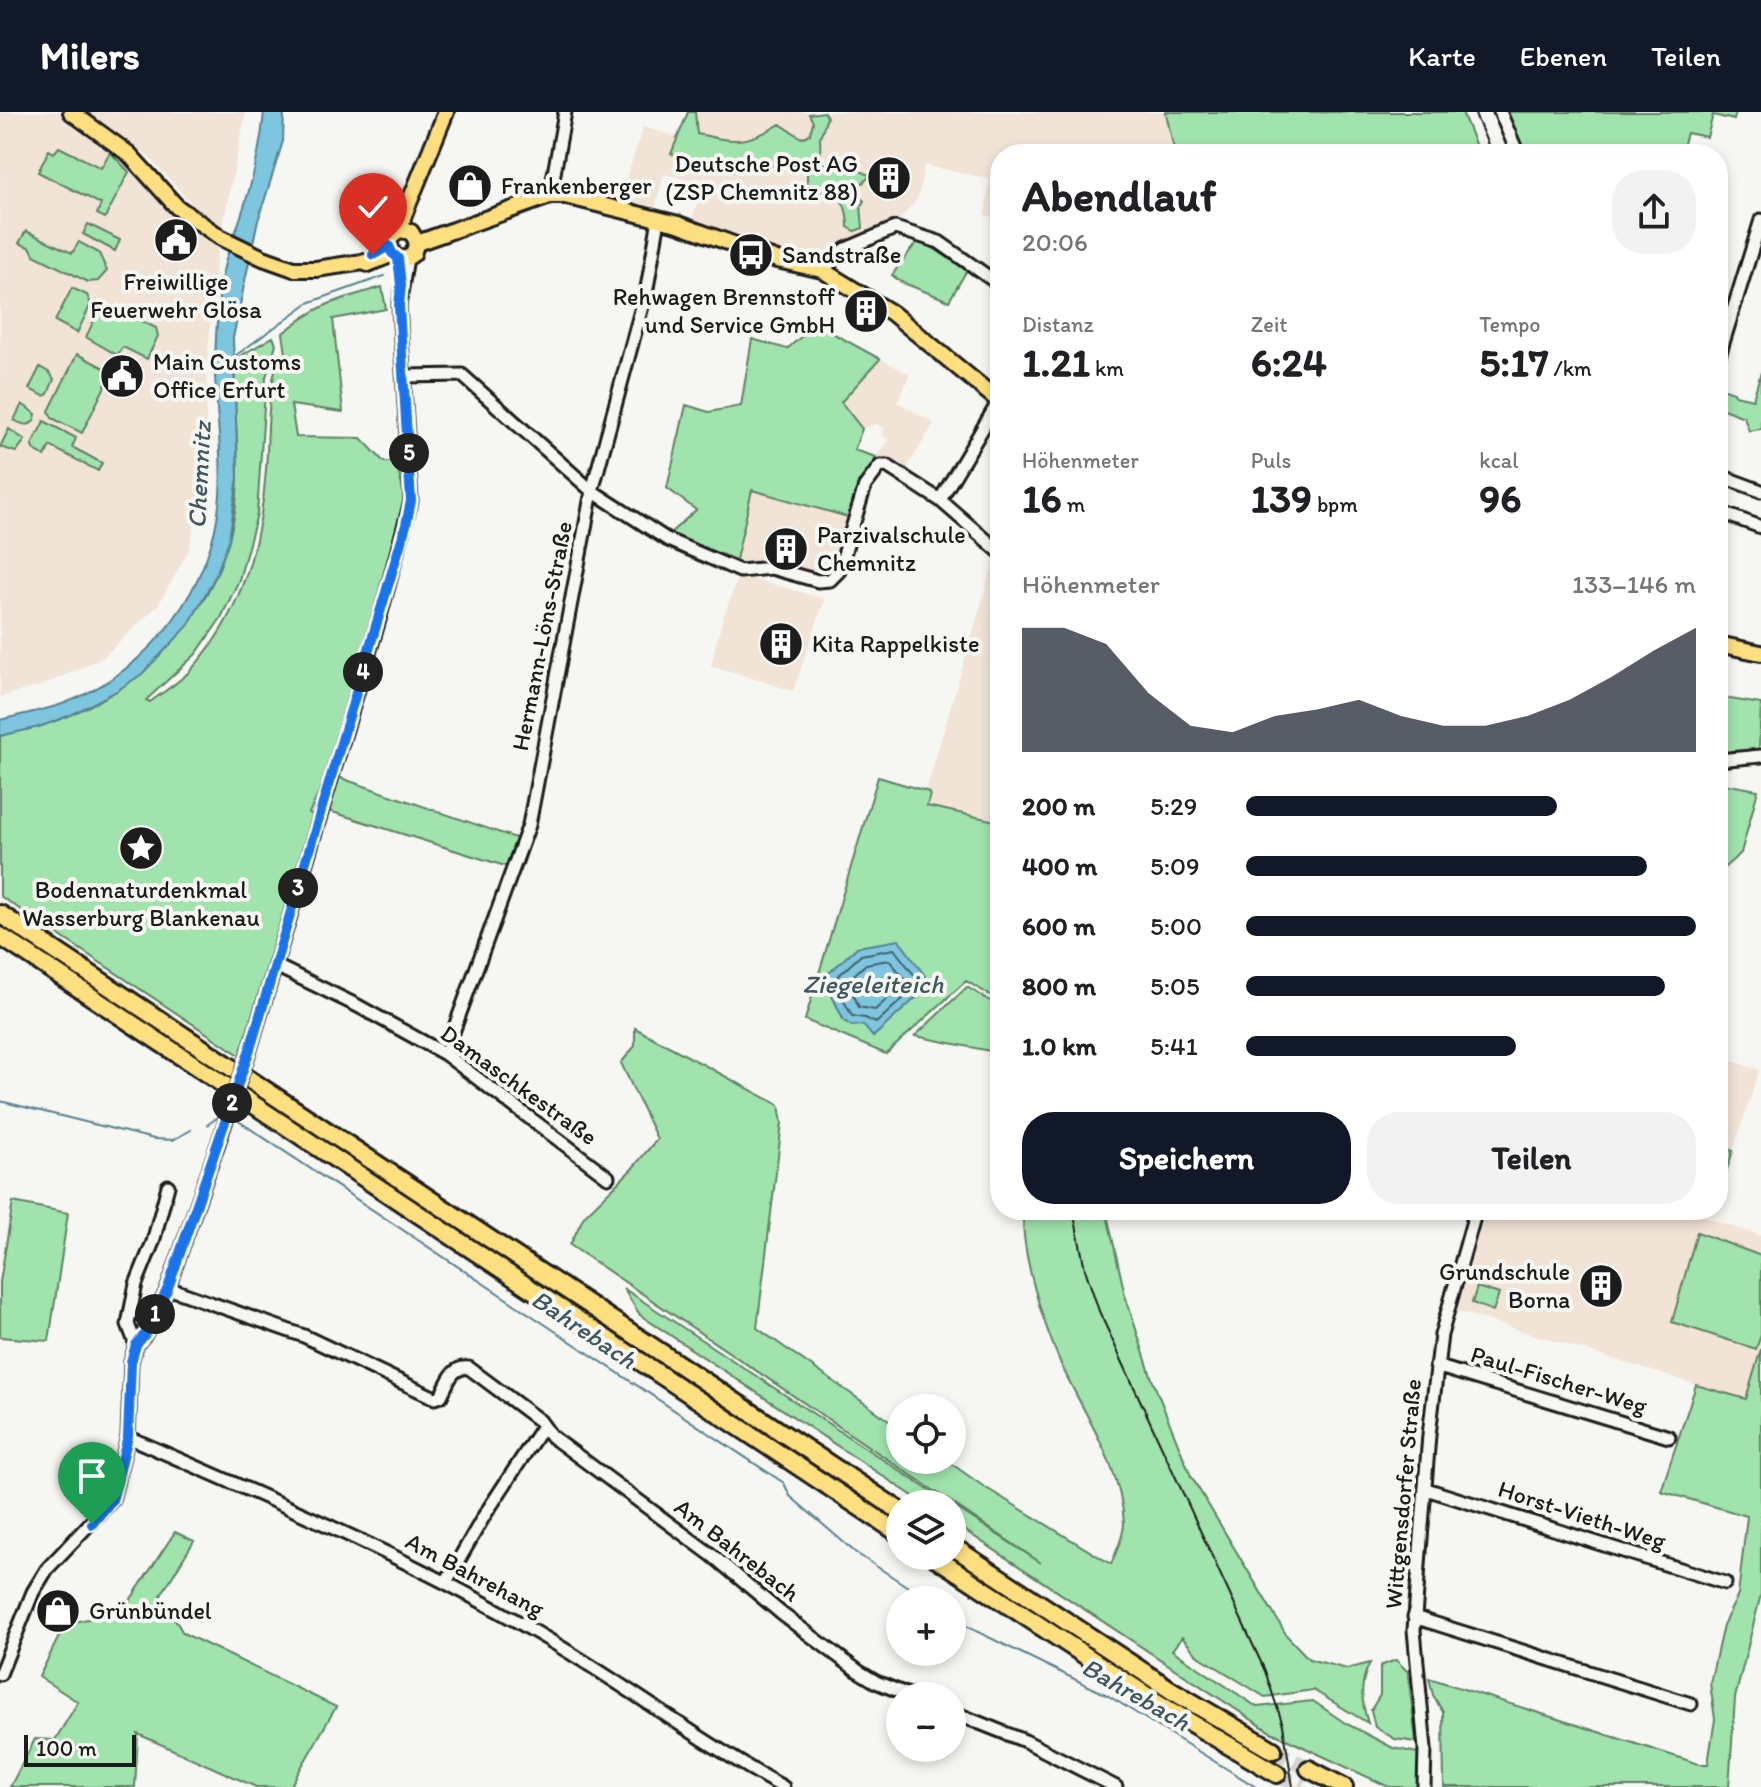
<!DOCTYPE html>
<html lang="de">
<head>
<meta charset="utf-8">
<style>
  :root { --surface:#fff; --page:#f2f2f2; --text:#202124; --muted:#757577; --accent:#111827 }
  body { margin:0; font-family:Itim,sans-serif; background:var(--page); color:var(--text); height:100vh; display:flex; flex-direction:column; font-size:30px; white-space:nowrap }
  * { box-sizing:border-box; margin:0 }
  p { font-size:26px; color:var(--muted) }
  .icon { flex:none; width:44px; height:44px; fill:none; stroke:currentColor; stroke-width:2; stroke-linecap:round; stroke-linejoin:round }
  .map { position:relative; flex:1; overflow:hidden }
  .details { position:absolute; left:990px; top:32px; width:738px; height:1076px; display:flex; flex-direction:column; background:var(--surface); border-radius:32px; box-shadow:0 4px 12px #0003 }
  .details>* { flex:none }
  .controls { position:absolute; left:886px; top:1282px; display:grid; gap:16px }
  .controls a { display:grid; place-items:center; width:80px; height:80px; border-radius:50%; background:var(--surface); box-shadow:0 4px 12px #0003; font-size:40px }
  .scale { position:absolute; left:24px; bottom:20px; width:112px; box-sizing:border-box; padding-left:8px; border:4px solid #1c1c1c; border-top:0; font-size:22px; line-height:28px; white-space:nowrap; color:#1c1c1c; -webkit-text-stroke:6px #f6f6f2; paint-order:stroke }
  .pin { position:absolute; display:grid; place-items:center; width:68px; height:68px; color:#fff; margin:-82px -34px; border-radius:50% 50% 50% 0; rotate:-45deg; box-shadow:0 0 8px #0007 }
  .pin .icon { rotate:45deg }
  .km { position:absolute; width:40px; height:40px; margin:-20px; border-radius:50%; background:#222; color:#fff; font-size:22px; line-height:40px; text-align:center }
  .round { display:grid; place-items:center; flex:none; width:84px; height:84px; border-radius:32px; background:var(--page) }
  .overview { display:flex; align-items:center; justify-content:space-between; height:136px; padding:0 32px }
  h1 { font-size:44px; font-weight:700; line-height:60px }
  .figures { display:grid; grid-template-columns:repeat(3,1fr); gap:12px; height:136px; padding:8px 32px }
  .figures div { display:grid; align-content:center }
  .figures b { font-size:40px; font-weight:700 }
  .figures small { font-size:22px; font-weight:400 }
  .figures p { font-size:22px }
  .chart { height:224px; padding:16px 32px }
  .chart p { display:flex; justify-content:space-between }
  .chart svg { width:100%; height:144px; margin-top:8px; fill:var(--accent); opacity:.7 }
  .cta { display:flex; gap:16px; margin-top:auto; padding:16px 32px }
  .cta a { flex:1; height:92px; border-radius:32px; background:var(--accent); color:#fff; font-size:32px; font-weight:700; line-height:92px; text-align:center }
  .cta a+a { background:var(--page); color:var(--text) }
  ul { padding:0 32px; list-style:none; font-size:26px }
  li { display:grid; grid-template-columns:128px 96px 1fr; align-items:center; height:60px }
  li i { height:20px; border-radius:10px; background:var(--accent) }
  header { display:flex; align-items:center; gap:48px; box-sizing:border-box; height:112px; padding:0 40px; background:var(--accent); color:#fff }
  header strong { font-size:38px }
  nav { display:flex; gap:44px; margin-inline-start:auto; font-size:28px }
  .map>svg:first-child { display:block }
</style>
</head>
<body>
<header>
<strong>Milers</strong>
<nav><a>Karte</a><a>Ebenen</a><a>Teilen</a></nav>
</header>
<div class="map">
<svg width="1761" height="1675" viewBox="0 0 1761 1675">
  <rect width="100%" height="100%" fill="#f6f6f2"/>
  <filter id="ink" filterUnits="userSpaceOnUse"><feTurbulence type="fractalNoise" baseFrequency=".0125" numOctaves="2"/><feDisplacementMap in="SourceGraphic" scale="16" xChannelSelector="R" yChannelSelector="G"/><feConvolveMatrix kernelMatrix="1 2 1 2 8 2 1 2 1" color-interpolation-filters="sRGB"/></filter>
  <g filter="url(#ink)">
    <path fill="#f1e3d6" d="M 0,0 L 60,0 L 112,39 L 141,66 L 161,92 L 191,117 L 218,132 L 207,250 L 205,374 L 188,440 L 158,493 L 102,546 L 43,573 L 0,585 Z
      M 88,0 L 246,0 L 222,116 L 198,98 L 146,42 Z
      M 688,0 L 1164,0 L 1166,1 L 1175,42 L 1000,42 L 1000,109 L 985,102 L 990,67 L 924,53 L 918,86 L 895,113 L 819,155 L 690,114 L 702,74 L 673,64 L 664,62 L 654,99 L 619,89 L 643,15 L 679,25 Z
      M 880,247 L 910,262 L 897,290 L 934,311 L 905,359 L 876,345 L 888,328 L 882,322 L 885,316 L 876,312 L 862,317 L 841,290 Z
      M 751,377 L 855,407 L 835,457 L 823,462 L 765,451 L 750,453 L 736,448 Z
      M 995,445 L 1000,449 L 1000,709 L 927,694 L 930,682 L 926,679 Z
      M 739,463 L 825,487 L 793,579 L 711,553 L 722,509 Z
      M 1718,944 L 1759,958 L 1733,1039 L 1718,1034 Z
      M 1487,1098 L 1684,1098 L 1761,1124 L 1761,1237 L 1746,1288 L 1454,1198 Z"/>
    <path fill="#a0e3ad" stroke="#5e8064" stroke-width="2" fill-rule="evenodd" d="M 688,0 L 695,0 L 697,22 C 734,30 746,33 780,12 L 802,26 L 810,22 L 813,10 L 809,2 L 824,0 L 827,5 L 820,26 L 821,51 C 836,55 858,55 870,64 L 854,79 L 864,89 L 861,94 L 863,116 L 855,119 L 848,115 C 847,82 837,82 807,77 L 807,53 L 750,54 L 741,51 L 738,60 L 671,42 Z
      M 1164,0 L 1462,0 L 1479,42 L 1175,42 L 1166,1 Z
      M 1505,0 L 1736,0 L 1734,8 L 1713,3 L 1707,25 L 1687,21 L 1681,42 L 1525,42 Z
      M 59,35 L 101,56 L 110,40 L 129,60 L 105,106 L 97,102 L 101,92 L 38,60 L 49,38 L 54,41 Z
      M 88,112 L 120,128 L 115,139 L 83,122 Z
      M 26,119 L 72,141 L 79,130 L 99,141 L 107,159 L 98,169 L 88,170 L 34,143 L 31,136 L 19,131 Z
      M 919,127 L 967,158 L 949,189 L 901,170 L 892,163 Z
      M 382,175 L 386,197 L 333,207 L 343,300 L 291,293 L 296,325 L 361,326 L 384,350 L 398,350 L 398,359 L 406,388 L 321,677 L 309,701 L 314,704 L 255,907 L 241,944 L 0,784 L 0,624 C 24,618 48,613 70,603 C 168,561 236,472 238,363 C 238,324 233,286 235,247 L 273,225 L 276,232 L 266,265 L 257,402 L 239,468 L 221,506 L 196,542 L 146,588 L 150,590 C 163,580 178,571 189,560 C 241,505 261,431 266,358 C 269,317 266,281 280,242 L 286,242 L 283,221 C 320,191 337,188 382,175 Z
      M 72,176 L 87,183 L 91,192 L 77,221 L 55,209 Z
      M 111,194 L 156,216 L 158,224 L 147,247 L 123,235 L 117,243 L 86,225 L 100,196 Z
      M 816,212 L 880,247 L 841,290 L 862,317 L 854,338 L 876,345 L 855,407 L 752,378 L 736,448 L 669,422 L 696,398 L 667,376 L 686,293 L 709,300 L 741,294 L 752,227 L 787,237 Z
      M 77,242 L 112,260 L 82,321 L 52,306 L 49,299 Z
      M 40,255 L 50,261 L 54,267 L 48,282 L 44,284 L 29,277 Z
      M 1761,260 L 1761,317 L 1749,319 L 1744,305 L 1718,295 L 1719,275 L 1734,280 L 1735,283 L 1753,287 Z
      M 22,292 L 36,302 C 34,316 24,314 14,308 Z
      M 44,309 L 76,326 L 72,335 L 102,351 L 98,359 L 50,334 L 45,344 L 33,337 L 32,333 Z
      M 9,317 L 25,328 L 16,340 L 0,335 Z
      M 1718,585 L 1761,592 L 1759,637 L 1718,644 Z
      M 335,664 L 530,731 L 521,759 L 326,698 Z
      M 878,665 L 926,679 L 930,682 L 927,694 L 1000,710 L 1000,889 L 966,869 L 886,942 L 805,908 ZM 931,872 L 863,913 L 852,913 L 844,909 L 828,875 Z
      M 1718,671 L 1758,678 L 1741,741 L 1718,761 Z
      M 967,875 L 1000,895 L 1000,941 L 915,924 Z
      M 635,916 L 779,993 L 782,1011 L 757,1216 L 900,1316 L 900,1348 L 946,1348 L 983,1374 L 1111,1452 C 1116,1441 1124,1423 1124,1411 C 1121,1353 1084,1303 1061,1252 C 1043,1211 1021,1143 1023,1098 L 1106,1098 L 1125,1183 L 1152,1267 L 1191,1364 L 1287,1524 L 1309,1547 L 1347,1557 L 1370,1551 C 1359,1571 1361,1589 1368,1611 L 1313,1578 L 1265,1585 L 1197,1543 L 1182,1525 L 1172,1538 L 1257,1595 L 1313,1589 L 1345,1611 L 1393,1636 L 1418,1641 L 1418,1675 L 1389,1675 L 1269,1619 L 952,1410 L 952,1393 L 1041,1451 L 570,1133 L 584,1104 L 632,1057 L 657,1027 L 621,951 L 635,934 Z
      M 1718,1034 L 1733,1039 L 1718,1085 Z
      M 13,1090 L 68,1101 L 49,1229 L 0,1225 L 0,1170 Z
      M 1697,1120 L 1761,1144 L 1761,1223 L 1756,1237 L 1672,1210 Z
      M 1477,1175 L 1499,1182 L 1493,1199 L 1472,1191 Z
      M 623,1176 L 950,1392 L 925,1392 L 640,1203 Z
      M 1761,1237 L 1761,1482 L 1735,1586 L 1729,1675 L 1444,1675 L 1443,1600 L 1433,1583 L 1429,1566 L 1699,1652 L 1708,1652 L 1715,1607 L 1710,1571 L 1723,1513 L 1738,1483 L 1747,1404 L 1661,1379 L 1696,1273 L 1746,1287 Z
      M 175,1420 L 194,1429 L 161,1483 L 183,1521 L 336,1595 L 290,1675 L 256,1675 L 138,1622 L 135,1675 L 10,1675 L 35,1627 L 55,1628 L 78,1590 L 39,1565 L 65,1512 L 123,1499 Z
      M 1396,1548 L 1408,1560 L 1416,1630 L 1395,1627 L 1375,1615 L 1371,1598 L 1380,1583 L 1380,1554 Z"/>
    <path fill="#7ec5df" stroke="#578191" stroke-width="2" d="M 264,0 L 284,0 L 283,29 L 257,112 L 233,226 L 238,365 L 229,428 L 216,463 L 188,514 L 142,562 L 115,580 L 71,603 L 39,615 L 0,624 L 0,608 C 21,602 44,599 65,591 C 150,559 214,474 220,383 C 223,342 216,302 215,261 C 215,233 217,204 220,176 C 224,145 233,129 242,101 C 253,68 261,35 264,0 Z
      M 899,828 L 931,872 L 873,925 L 863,913 L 852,914 L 844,909 L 828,875 L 827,863 L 857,835 Z"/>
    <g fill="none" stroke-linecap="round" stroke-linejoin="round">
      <path stroke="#43606a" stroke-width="2" d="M 894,837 L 918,868 L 918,873 L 876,911 L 865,906 L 852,904 L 839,880 L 836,866 L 861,843 Z
        M 889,848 L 905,867 L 905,871 L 875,898 L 859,895 L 847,869 L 866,852 Z"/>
      <path stroke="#578191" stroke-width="2" d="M 235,244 L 308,191 L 384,164
        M 0,989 L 154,1027 L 173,1028 L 191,1018
        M 231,1004 L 784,1371 L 790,1384 L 856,1441 L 928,1488
        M 207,1013 L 221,1003
        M 952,1504 L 970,1516 L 1107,1583 L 1256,1675"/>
      <path stroke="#d5d5d2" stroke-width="16" stroke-dasharray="16 8" stroke-linecap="butt" d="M 1273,1638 L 1309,1657
        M 1277,1662 L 1302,1675"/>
      <g stroke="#1c1c1c" stroke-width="17">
        <path id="minor" d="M 1500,0 L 1518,42
          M 550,84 L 565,0
          M 822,158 L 846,137 L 895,116 L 939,130 L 1000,173
          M 1718,247 L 1761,108
          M 405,264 L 462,263 L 592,379 L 668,428 L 740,459 L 771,456 L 818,469 L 830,468 L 839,459 L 865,374 L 880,354 L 887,354 L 940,388 L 1000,440
          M 1718,363 L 1761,379
          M 940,388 L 999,289
          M 1722,401 L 1761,415
          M 1718,648 L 1761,644
          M 276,854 L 358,894 L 445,942 L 608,1065
          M 250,937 L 379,508 L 411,389 L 399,194 L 407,146
          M 445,942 L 529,713 L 592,379 L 647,176 L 659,107
          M 168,1176 L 304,1224 L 435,1286 L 441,1284 C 448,1271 452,1253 469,1256 L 540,1309 L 551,1324 L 713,1444 L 782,1502 L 858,1559 L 876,1570 L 911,1584
          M 136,1233 L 128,1212 L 136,1172 L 153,1130 L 168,1074
          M 1436,1254 L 1669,1325
          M 128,1325 C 267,1386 406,1444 537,1521 C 621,1569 698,1629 783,1675
          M 1426,1377 L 1725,1471
          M 446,1470 L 484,1404 L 543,1314
          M 1414,1505 L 1691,1592
          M 0,1562 L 33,1480 L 47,1457 L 112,1388 L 128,1325 L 131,1250 L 136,1233 L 146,1221 L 168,1176 L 221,1023
          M 952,1600 L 1025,1629 L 1116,1675
          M 1424,1675 L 1425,1637 L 1414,1518 L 1429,1323 L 1441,1223 L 1476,1098"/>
      </g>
      <g stroke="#1c1c1c" stroke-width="20">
        <path id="major" d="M 71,0 L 129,42 L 177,95 L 220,125 L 263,146 L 294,157 L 316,157 L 363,150 L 368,152 L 393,142
          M 400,118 L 411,120 L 417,130 L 413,142 C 406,148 399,148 392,141 L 389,129 L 395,121 L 400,118 L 404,103 L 446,0
          M 417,131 L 550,84 L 565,84 L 678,112 L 777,148 L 822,158 L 892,201 L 1000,290
          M 1718,532 L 1761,541"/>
      </g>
      <g stroke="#1c1c1c" stroke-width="22">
        <path id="highway" d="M 0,802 L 900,1399
          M 0,824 L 900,1422
          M 952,1434 L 1171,1578 L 1273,1638
          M 933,1444 L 1164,1595 L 1277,1662
          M 1309,1657 L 1344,1675"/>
      </g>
      <use href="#minor" stroke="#f6f6f2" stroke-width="11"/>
      <use href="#major" stroke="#fedf80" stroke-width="14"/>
      <use href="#highway" stroke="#fedf80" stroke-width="16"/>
      <path stroke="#1c1c1c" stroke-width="2" d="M 1474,0 L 1492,42
        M 1073,1098 L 1085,1157 L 1099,1199 L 1265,1559 L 1283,1613 L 1293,1675"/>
      <g stroke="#1c1c1c" stroke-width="17" stroke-linecap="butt">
        <path id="minor-bridge" d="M 221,1023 L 250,937"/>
      </g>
      <use href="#minor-bridge" stroke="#f6f6f2" stroke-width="11"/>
    </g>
  </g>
  <g fill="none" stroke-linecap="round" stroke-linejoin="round" filter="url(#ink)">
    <g stroke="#fff" stroke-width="16">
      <path id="route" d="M 92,1412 L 112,1388 L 128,1325 L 131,1250 L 136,1233 L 146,1221 L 168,1176 L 250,937 L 406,413 L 411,389 L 399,194 L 401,173 L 398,146 L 392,141 L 389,134 L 373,143"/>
    </g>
    <use href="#route" stroke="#1a73e8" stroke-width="10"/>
  </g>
  <defs>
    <g id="building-disc" transform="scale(2.3)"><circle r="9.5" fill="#1c1c1c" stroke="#f6f6f2"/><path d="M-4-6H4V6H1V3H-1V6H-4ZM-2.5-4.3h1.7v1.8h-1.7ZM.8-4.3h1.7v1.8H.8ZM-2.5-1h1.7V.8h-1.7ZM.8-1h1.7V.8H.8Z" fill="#fff"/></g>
    <g id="shop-disc" transform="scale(2.3)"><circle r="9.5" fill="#1c1c1c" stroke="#f6f6f2"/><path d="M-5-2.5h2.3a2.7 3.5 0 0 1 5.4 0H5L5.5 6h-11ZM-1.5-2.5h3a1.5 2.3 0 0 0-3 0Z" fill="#fff"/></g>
    <g id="civic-disc" transform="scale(2.3)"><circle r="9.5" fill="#1c1c1c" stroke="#f6f6f2"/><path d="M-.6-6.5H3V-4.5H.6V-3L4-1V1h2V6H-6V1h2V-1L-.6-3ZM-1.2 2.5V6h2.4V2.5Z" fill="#fff"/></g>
    <g id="bus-disc" transform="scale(2.3)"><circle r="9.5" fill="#1c1c1c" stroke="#f6f6f2"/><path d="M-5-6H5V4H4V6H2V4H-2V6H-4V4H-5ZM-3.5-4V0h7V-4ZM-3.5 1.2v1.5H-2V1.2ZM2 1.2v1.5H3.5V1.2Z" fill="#fff"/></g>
    <g id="sight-disc" transform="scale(2.3)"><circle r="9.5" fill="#1c1c1c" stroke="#f6f6f2"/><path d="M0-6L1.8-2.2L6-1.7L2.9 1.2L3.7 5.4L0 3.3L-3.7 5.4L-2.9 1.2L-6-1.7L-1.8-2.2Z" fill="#fff"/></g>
  </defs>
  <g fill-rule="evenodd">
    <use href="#building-disc" x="889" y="66"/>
    <use href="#shop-disc" x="470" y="74"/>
    <use href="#civic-disc" x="176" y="128"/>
    <use href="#bus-disc" x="751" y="143"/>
    <use href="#building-disc" x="866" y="199"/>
    <use href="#civic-disc" x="122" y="264"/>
    <use href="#building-disc" x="786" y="437"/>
    <use href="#building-disc" x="781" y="532"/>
    <use href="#sight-disc" x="141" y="736"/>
    <use href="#building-disc" x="1601" y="1174"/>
    <use href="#shop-disc" x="58" y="1499"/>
  </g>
  <g text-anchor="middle" stroke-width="8" stroke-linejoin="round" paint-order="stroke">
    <g font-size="24" fill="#1c1c1c" stroke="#f6f6f2" text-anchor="start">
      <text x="858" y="60" text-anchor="end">Deutsche Post AG<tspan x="858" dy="28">(ZSP Chemnitz 88)</tspan></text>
      <text x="501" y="82">Frankenberger</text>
      <text x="782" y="151">Sandstraße</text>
      <text x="176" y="178" text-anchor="middle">Freiwillige<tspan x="176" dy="28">Feuerwehr Glösa</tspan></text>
      <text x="835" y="193" text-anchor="end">Rehwagen Brennstoff<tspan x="835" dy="28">und Service GmbH</tspan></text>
      <text x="153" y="258">Main Customs<tspan x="153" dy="28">Office Erfurt</tspan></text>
      <text x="817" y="431">Parzivalschule<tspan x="817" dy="28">Chemnitz</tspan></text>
      <text x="812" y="540">Kita Rappelkiste</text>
      <text x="141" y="786" text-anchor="middle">Bodennaturdenkmal<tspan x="141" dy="28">Wasserburg Blankenau</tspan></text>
      <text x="1570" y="1168" text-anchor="end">Grundschule<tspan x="1570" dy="28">Borna</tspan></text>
      <text x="89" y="1507">Grünbündel</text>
    </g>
    <g font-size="24" fill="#1c1c1c" stroke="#f6f6f2">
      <text transform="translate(542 524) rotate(-79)" y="8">Hermann-Löns-Straße</text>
      <text transform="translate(519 973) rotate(36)" y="8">Damaschkestraße</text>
      <text transform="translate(1559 1268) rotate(17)" y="8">Paul-Fischer-Weg</text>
      <text transform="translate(1403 1382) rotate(-85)" y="8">Wittgensdorfer Straße</text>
      <text transform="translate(1582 1403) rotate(18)" y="8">Horst-Vieth-Weg</text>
      <text transform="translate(737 1438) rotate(38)" y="8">Am Bahrebach</text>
      <text transform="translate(475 1463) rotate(28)" y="8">Am Bahrehang</text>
    </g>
    <g font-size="26" font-style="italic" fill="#3e5760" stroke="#f6f6f2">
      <text transform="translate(199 363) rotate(-87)" y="9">Chemnitz</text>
      <text x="873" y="881">Ziegeleiteich</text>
      <text transform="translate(584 1217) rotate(34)" y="9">Bahrebach</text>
      <text transform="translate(1136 1582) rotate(30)" y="9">Bahrebach</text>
    </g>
  </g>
</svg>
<div class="controls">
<a><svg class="icon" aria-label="locate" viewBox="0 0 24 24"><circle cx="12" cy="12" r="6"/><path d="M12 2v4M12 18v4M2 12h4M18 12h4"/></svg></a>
<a><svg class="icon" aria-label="layers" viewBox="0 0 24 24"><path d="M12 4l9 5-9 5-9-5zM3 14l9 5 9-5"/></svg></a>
<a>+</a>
<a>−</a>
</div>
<div class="scale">100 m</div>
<div class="pin" style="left:92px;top:1412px;background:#1e9e55"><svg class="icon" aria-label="arrive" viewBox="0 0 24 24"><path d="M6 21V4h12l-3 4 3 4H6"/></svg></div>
<div class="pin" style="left:373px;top:143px;background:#d93025"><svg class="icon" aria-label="check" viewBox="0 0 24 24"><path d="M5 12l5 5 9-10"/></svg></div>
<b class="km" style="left:155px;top:1202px">1</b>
<b class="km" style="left:232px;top:991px">2</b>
<b class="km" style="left:298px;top:776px">3</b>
<b class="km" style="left:363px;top:560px">4</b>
<b class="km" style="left:409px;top:341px">5</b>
<section class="details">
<div class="overview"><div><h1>Abendlauf</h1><p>20:06</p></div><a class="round"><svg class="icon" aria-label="share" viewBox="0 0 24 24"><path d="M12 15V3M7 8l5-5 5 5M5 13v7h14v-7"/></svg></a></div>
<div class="figures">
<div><p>Distanz</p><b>1.21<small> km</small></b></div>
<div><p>Zeit</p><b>6:24</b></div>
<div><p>Tempo</p><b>5:17<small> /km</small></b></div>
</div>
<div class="figures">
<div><p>Höhenmeter</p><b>16<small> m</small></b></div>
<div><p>Puls</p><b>139<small> bpm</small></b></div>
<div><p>kcal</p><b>96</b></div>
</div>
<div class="chart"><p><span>Höhenmeter</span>133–146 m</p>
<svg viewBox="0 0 160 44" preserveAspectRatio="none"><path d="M0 44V6L10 6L20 11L30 26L40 36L50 38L60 33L70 31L80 28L90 33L100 36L110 36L120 33L130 28L140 21L150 13L160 6V44z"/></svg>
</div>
<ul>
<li><b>200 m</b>5:29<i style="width:69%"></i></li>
<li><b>400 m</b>5:09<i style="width:89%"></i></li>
<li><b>600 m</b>5:00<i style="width:100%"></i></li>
<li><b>800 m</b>5:05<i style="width:93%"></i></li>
<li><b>1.0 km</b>5:41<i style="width:60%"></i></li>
</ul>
<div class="cta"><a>Speichern</a><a>Teilen</a></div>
</section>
</div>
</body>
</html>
